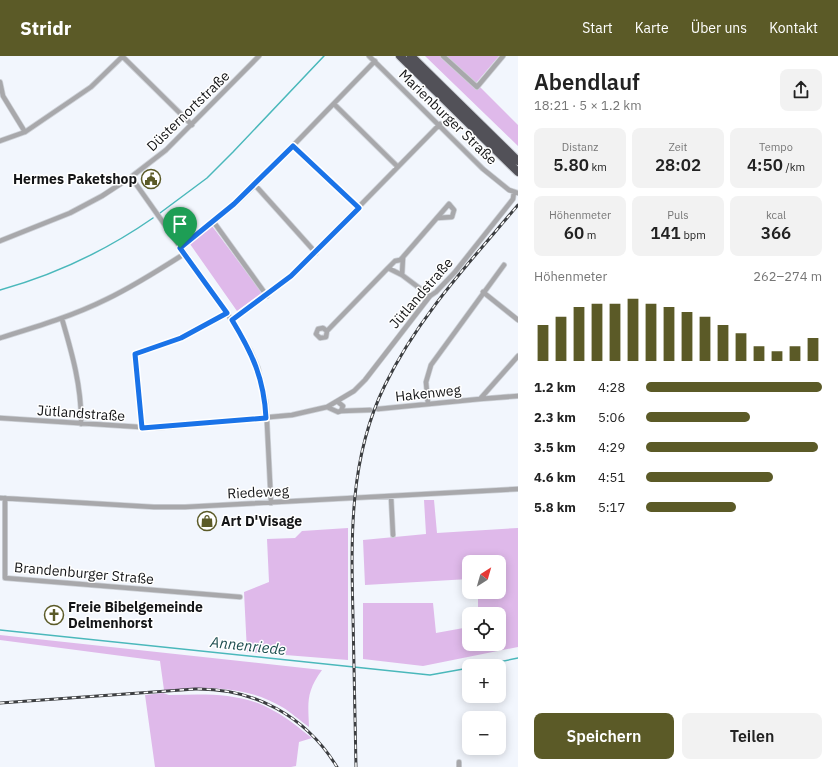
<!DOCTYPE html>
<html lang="de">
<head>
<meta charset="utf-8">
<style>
  :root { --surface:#fff; --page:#f2f2f2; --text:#222; --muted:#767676; --accent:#5b5a27 }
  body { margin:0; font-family:"IBM Plex Sans",sans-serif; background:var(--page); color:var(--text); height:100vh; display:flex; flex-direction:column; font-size:15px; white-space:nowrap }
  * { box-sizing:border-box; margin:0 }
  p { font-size:13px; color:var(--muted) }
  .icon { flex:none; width:22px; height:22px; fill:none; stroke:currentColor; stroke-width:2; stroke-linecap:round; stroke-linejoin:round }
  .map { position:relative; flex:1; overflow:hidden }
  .drawer { display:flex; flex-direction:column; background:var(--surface); width:320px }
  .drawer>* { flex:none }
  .needle { width:26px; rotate:37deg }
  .controls { position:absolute; left:462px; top:499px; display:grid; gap:8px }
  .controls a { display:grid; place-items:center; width:44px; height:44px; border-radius:8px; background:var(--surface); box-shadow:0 2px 10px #0003; font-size:20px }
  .pin { position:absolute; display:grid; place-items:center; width:34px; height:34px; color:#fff; margin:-41px -17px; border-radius:50% 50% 50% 0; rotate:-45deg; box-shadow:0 0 4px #0007 }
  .pin .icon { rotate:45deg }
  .round { display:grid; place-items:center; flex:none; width:42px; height:42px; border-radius:8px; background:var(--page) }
  .head { display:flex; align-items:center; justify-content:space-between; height:68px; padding:0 16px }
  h1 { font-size:22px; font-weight:600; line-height:30px }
  .figures { display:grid; grid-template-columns:repeat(3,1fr); gap:6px; height:68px; padding:4px 16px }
  .figures div { display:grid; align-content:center; border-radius:8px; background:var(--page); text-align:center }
  .figures b { font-size:17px; font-weight:600 }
  .figures small { font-size:11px; font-weight:400 }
  .figures p { font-size:11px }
  .chart { height:112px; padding:8px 16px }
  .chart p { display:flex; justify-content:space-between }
  .chart svg { width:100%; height:72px; margin-top:4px; stroke:var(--accent); stroke-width:6 }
  .button { display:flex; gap:8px; margin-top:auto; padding:8px 16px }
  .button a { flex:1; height:46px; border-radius:8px; background:var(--accent); color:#fff; font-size:16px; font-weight:600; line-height:46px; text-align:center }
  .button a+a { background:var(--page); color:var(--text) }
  ul { padding:0 16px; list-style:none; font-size:13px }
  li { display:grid; grid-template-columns:64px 48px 1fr; align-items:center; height:30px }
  li i { height:10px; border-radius:5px; background:var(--accent) }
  header { display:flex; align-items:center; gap:24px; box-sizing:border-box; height:56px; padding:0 20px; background:var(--accent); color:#fff }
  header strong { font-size:19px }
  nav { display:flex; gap:22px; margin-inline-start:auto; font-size:14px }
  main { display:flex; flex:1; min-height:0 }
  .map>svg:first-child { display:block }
</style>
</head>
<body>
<header>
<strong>Stridr</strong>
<nav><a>Start</a><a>Karte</a><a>Über uns</a><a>Kontakt</a></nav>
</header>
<main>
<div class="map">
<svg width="518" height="711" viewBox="0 0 518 711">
  <rect width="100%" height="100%" fill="#f2f6fd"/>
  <path fill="#dfb9ea" d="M 425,0 L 499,0 L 476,27 L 518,69 L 518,90 Z
    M 212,170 L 262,237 L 237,255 L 190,188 Z
    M 424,444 L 434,444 L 437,477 L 518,472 L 518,591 L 423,610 L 363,603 L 363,547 L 433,547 L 436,577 L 469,571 L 469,588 L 499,588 L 499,558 L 478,558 L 478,536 L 499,536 L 499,506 L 469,506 L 469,523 L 365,529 L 363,484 L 426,478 Z
    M 348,472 L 348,604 L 247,596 L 244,536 L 269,526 L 267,483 L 295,482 L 302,475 Z
    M 0,579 L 322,614 C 306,636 308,646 309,671 C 300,665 291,656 282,651 C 245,629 205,631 164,634 L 160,605 L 0,584 Z
    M 163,637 L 169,639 C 206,638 242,636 274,655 C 288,662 300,673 312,682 L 299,686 L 296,710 L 291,711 L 155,711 L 145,639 Z"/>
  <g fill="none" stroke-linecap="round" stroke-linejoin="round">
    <path stroke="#4ab8bb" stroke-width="1.5" d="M 160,157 L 207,122 L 233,96 L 324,0
      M 0,234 C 54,219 107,194 153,162
      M 0,574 L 430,619 L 469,612
      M 479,610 L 518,602"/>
    <g stroke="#ced2d8" stroke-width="6">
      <path id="street" d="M 122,0 L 192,69
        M 369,0 L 483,113 L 509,134 L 518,137
        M 443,0 L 477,31 L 503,0
        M 0,26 L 3,40 L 25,76
        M 334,48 L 398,111
        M 0,85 L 25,76 L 91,31 L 123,0
        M 293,90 L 359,152
        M 131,121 L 227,257 L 250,294 L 258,312 L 266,347 L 271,447
        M 255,129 L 316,197
        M 213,165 L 267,240
        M 0,185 L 70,157 L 102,140 L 131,121 L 166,94 L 259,0
        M 180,192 L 235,148 L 255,129 L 375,5
        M 388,212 L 395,205 L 400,204 L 403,201
        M 483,236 L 518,264
        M 430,240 L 402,219 L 403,201 L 449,148 L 454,154 L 452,161 L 437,162
        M 62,263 C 72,297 82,332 81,368
        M 232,264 L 291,220 L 440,68
        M 327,275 L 323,272 L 318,273 L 316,278 L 320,282 L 326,281 L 327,275 L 388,212 L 402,219
        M 0,282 C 36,271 73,260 107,243 C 134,230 159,214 184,198
        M 480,343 L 518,340
        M 428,348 L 426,326 L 431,309 L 504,209
        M 327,351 L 338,356 L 341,355 L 343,350 L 338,346
        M 378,353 L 480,343 L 518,300
        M 341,355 L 370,354
        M 0,362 L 155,372 L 292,359 L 327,351 L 354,335 L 365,324 L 430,240 L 436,236 L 455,216 L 513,143 L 514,136
        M 142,372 L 135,299 L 181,282 L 227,257
        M 391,440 L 393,479
        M 0,442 L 154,451 L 185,451 L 518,433
        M 5,442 L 5,522 L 240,541
        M 459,706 L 459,711"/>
    </g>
    <g stroke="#ced2d8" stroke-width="10">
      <path id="highway" d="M 400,0 L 518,116
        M 411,0 L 518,105"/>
    </g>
    <use href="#street" stroke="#a8a8ab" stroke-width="4.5"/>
    <use href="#highway" stroke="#525158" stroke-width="8"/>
    <g stroke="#3c3e41" stroke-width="3">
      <path id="rail" d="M 0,647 L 195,633 C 254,632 306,660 337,711
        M 356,711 C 355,661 354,611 353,561 C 351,481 349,402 385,329 C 418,261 470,206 518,149"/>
    </g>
    <use href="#rail" stroke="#fff" stroke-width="1.5" stroke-dasharray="4.5" stroke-linecap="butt"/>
  </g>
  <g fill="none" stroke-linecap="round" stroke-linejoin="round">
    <g stroke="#fff" stroke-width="8">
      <path id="route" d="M 293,90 L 359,152 L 291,220 L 232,264 C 252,297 264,322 266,362 L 142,372 L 135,298 L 181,282 L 227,257 L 180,192 L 234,148 Z"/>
    </g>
    <use href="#route" stroke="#1a73e8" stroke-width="5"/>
  </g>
  <defs>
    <g id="civic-ring" transform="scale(1)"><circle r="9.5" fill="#fff" stroke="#5b5a27" stroke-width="1.5"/><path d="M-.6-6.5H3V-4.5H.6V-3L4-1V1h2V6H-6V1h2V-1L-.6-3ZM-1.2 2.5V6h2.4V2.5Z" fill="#5b5a27"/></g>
    <g id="shop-ring" transform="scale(1)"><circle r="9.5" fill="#fff" stroke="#5b5a27" stroke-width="1.5"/><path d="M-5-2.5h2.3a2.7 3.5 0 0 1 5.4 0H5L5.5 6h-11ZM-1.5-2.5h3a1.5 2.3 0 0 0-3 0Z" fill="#5b5a27"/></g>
    <g id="church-ring" transform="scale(1)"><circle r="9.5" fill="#fff" stroke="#5b5a27" stroke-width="1.5"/><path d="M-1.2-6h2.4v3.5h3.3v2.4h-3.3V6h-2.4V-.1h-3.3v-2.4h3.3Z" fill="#5b5a27"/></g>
  </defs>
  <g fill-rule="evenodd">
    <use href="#civic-ring" x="151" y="123"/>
    <use href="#shop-ring" x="207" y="465"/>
    <use href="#church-ring" x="54" y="559"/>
  </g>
  <g text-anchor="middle" stroke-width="3" stroke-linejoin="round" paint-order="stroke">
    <g font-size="14" fill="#141517" stroke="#fff">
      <text transform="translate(188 55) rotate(-44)" y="5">Düsternortstraße</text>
      <text transform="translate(448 61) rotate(44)" y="5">Marienburger Straße</text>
      <text transform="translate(421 237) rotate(-49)" y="5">Jütlandstraße</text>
      <text transform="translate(428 337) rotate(-6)" y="5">Hakenweg</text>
      <text transform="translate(81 357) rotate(4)" y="5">Jütlandstraße</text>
      <text transform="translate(258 436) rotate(-3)" y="5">Riedeweg</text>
      <text transform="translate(84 517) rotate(5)" y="5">Brandenburger Straße</text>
    </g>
    <g font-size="14" font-weight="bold" fill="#141517" stroke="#fff" text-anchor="start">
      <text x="137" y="128" text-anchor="end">Hermes Paketshop</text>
      <text x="221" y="470">Art D'Visage</text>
      <text x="68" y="556">Freie Bibelgemeinde<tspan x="68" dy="16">Delmenhorst</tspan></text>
    </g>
    <g font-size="15" font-style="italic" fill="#1d4d4f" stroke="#fff">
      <text transform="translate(248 590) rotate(6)" y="5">Annenriede</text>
    </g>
  </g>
</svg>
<div class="controls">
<a><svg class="needle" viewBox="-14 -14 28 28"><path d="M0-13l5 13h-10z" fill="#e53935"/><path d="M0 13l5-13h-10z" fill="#767676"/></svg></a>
<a><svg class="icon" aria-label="locate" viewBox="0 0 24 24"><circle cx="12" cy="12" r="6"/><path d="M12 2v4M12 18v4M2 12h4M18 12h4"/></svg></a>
<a>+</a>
<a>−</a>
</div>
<div class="pin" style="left:180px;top:192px;background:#1e9e55"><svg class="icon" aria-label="arrive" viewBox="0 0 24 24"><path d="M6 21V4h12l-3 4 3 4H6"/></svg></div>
</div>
<section class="drawer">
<div class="head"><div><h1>Abendlauf</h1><p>18:21 · 5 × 1.2 km</p></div><a class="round"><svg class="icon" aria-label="share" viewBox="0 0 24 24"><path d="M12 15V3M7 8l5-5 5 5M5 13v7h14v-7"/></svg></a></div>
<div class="figures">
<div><p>Distanz</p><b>5.80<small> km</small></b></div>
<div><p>Zeit</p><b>28:02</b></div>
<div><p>Tempo</p><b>4:50<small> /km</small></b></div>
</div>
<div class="figures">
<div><p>Höhenmeter</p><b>60<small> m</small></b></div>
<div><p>Puls</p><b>141<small> bpm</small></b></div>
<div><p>kcal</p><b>366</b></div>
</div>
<div class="chart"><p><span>Höhenmeter</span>262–274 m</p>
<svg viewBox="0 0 160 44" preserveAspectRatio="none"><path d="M5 44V22M15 44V17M25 44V11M35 44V9M45 44V9M55 44V6M65 44V9M75 44V11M85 44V14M95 44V17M105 44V22M115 44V27M125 44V35M135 44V38M145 44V35M155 44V30"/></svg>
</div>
<ul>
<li><b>1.2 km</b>4:28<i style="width:100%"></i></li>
<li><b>2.3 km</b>5:06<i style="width:59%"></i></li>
<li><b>3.5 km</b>4:29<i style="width:98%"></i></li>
<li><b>4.6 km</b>4:51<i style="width:72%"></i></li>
<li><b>5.8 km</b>5:17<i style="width:51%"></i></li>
</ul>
<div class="button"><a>Speichern</a><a>Teilen</a></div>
</section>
</main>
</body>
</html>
